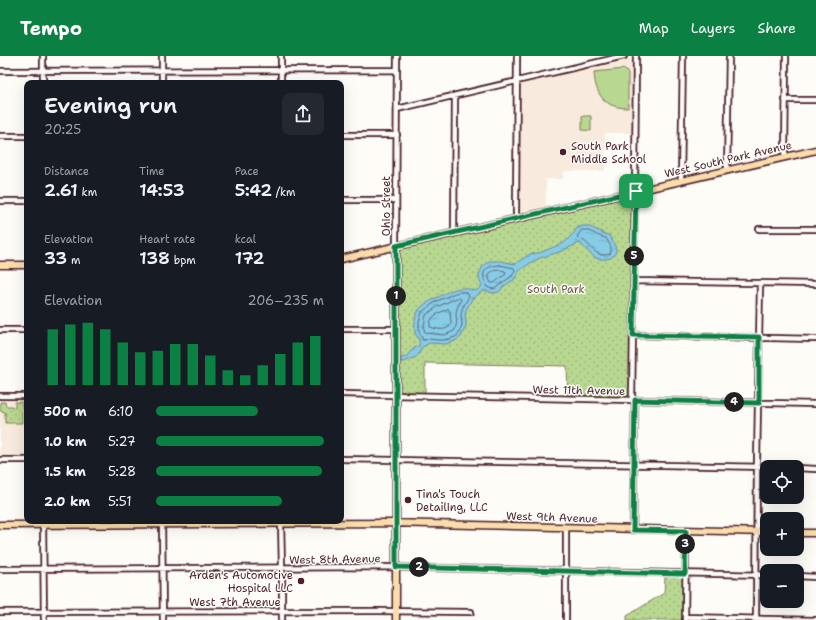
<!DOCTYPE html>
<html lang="en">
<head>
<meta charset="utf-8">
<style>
  :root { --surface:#171b24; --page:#242831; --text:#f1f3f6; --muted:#9ea1a6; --accent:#0b8043 }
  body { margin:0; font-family:"Shantell Sans",sans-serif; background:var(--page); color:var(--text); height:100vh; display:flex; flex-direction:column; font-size:15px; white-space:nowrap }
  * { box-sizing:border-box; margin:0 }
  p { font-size:13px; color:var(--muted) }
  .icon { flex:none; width:22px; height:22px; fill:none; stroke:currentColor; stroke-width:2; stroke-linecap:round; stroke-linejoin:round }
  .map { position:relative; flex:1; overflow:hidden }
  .details { position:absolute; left:24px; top:24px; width:320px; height:444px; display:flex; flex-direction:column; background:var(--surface); border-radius:8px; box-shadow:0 4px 16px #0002 }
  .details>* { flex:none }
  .tools { position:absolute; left:760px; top:404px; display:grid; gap:8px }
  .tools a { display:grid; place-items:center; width:44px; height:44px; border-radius:8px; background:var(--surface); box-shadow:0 4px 16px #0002; font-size:20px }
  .pin { position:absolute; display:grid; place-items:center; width:34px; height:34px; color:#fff; margin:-17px; border-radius:8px; box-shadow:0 2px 6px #0006 }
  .km { position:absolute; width:20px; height:20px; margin:-10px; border-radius:50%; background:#222; color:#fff; font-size:11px; line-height:20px; text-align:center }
  .round { display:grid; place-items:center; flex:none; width:42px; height:42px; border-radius:8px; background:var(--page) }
  .overview { display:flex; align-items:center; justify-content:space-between; height:68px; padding:0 20px }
  h1 { font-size:22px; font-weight:600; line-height:30px }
  .figures { display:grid; grid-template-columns:repeat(3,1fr); gap:6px; height:68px; padding:4px 20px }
  .figures div { display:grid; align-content:center }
  .figures b { font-size:17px; font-weight:600 }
  .figures small { font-size:11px; font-weight:400 }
  .figures p { font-size:11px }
  .chart { height:112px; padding:8px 20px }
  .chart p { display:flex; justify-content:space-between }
  .chart svg { width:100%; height:72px; margin-top:4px; stroke:var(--accent); stroke-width:6 }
  ul { padding:0 20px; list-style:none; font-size:13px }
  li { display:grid; grid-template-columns:64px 48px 1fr; align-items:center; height:30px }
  li i { height:10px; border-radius:5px; background:var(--accent) }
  header { display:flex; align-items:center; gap:24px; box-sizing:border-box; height:56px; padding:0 20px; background:var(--accent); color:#fff }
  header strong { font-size:19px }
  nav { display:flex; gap:22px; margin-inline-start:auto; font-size:14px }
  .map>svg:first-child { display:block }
</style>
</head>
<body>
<header>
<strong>Tempo</strong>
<nav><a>Map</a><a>Layers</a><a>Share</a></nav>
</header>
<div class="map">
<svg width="816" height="564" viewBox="0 0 816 564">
  <defs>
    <pattern id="park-dots" width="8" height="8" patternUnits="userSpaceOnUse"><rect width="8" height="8" fill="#b8d790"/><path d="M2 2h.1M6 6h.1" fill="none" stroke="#a0b87c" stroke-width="1.8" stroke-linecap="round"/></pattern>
    <pattern id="water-ripples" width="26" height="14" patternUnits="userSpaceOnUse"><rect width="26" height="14" fill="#86cce7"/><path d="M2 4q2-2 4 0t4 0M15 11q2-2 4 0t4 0" fill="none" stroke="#75afc6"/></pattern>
  </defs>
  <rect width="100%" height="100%" fill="#fdfcf7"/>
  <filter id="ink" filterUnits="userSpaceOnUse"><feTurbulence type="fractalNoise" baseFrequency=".025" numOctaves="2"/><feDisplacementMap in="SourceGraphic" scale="8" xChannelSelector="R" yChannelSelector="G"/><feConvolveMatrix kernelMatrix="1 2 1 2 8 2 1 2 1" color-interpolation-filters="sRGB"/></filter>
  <g filter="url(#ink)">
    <path fill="#f8eadc" d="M 630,2 L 633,4 L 632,77 L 605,77 L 605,115 L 564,115 L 563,123 L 546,123 L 546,151 L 523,157 L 520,156 L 519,154 L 519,127 L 521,30 L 521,28 Z
      M 0,340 L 27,340 L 27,404 L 0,404 Z"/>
    <path fill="#b8d790" stroke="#817b5e" d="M 624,13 L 628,17 L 628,52 C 605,52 595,39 594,16 Z
      M 582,60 L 591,60 L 591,75 L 582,74 Z"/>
    <path fill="url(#park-dots)" stroke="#817b5e" d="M 635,135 L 632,343 L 568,342 L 567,310 L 425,307 L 425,340 L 396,339 L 396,190 Z
      M 0,346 L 5,346 L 6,350 L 11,350 L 15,352 L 15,346 L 22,346 L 22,367 L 5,367 L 5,356 L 0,355 Z
      M 665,521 L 680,521 L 685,523 L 685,564 L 627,564 L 627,560 L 664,537 Z"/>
    <path fill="url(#water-ripples)" stroke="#6e879c" d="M 582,170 C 589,169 595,174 602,176 L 602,178 L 609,179 C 611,184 615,188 616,193 C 617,203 603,205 596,202 C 590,199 585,191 579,187 L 562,195 L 540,202 L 530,207 L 519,215 L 515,223 L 504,230 L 499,236 L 492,237 L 487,235 L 483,235 L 472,243 L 466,254 L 465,259 L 466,263 L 466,270 L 461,281 L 457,284 L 446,288 L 429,287 L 421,292 C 420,299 417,301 411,303 C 407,305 406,306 401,306 L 401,302 L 406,301 L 412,294 L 414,294 L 414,292 L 419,290 C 421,284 416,281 415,276 C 414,270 415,263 417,257 C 421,248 433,244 442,239 C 446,237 451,234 456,233 C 459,232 462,232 465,232 C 474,234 474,238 482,230 L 479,223 L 479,218 L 483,210 L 489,205 L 501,205 L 515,208 L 530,198 L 539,197 L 564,187 L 574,177 L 577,172 Z"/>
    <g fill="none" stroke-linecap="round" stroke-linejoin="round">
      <path stroke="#626476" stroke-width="1" d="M 583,174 C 591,174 598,181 606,182 C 609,187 613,192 610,198 C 593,203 592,186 578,182 L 577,181 L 580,176 Z
        M 500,209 L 514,212 L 515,215 L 512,220 L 502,227 L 496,232 L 492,233 L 487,231 C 480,216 484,210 500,209 Z
        M 499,214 L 505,215 L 506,218 L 494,227 L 491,227 C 486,217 490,215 499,214 Z
        M 464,236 L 468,238 L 469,240 L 462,253 L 461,259 L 462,269 L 458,279 L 455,281 L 445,284 L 437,284 L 430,283 L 423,284 L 419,276 L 419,266 L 422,256 L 435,246 L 455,237 Z
        M 457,242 L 460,242 L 461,244 C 458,249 456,254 456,259 C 457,266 457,269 454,275 L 445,279 L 426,277 L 424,274 L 424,270 L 426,259 L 437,251 Z
        M 448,253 L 450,255 L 451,267 L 449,271 C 443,275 437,273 430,271 C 429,260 439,257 448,253 Z"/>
      <g stroke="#4a1f2b" stroke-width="8">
        <path id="minor" d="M 43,0 L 43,27
          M 162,0 L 162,27
          M 0,15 L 397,14
          M 281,27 L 281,0
          M 785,44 L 816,44
          M 397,53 L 624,0
          M 341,79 L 397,79
          M 0,80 L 27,80
          M 785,101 L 786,0
          M 727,114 L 729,0
          M 681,124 L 683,0
          M 341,144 L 396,144
          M 0,145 L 27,145
          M 517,163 L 516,157 L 517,0
          M 759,173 L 816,173
          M 454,177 L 455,40
          M 396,190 L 397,0
          M 634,225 L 816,228
          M 341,273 L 396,273
          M 0,274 L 27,274
          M 633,279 L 816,283
          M 341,338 L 632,344 L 816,348
          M 0,340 L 27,340
          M 632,344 L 635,135 L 636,0
          M 341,403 L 767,411
          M 0,404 L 27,404
          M 797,412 L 816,413
          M 43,465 L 44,564
          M 162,465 L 163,564
          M 281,466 L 282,512 L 282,564
          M 566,471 L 566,564
          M 633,474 L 635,344
          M 0,513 L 381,511 L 767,519
          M 797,520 L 816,521
          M 0,556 L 378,555 L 471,556
          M 685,561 L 816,564
          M 685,564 L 686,475
          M 756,564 L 757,407 L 760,227"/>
      </g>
      <g stroke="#4a1f2b" stroke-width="9">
        <path id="major" d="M 396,190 L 396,564
          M 341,203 L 816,94
          M 0,209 L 27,209
          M 0,469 L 389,467 L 767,476
          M 797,477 L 816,477"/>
      </g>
      <use href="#minor" stroke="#fdfcf7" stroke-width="4.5"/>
      <use href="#major" stroke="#fbddab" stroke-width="6"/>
    </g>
  </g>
  <g fill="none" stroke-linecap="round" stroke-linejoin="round" filter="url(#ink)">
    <g stroke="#fff" stroke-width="8">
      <path id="route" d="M 636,135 L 633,279 L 759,281 L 759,347 L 635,344 L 633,474 L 686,475 L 685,518 L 396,511 L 396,190 Z"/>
    </g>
    <use href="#route" stroke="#0b8043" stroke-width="5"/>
  </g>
  <g fill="#4a1f2b" stroke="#fdfcf7" stroke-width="1.5">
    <circle cx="563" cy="96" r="4"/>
    <circle cx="408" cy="444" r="4"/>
    <circle cx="301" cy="525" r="4"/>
  </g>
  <g text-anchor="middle" stroke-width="3" stroke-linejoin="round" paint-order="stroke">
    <g font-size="11" fill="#4a1f2b" stroke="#fdfcf7" text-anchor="start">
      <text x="571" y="94">South Park<tspan x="571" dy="13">Middle School</tspan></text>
      <text x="416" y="442">Tina's Touch<tspan x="416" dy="13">Detailing, LLC</tspan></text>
      <text x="293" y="523" text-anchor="end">Arden's Automotive<tspan x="293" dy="13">Hospital LLC</tspan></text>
    </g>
    <g font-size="11" fill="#4a1f2b" stroke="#fdfcf7">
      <text transform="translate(728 103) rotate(-13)" y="4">West South Park Avenue</text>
      <text transform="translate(386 150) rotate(-90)" y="4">Ohio Street</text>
      <text transform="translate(579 334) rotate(1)" y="4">West 11th Avenue</text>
      <text transform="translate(552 461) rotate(2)" y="4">West 9th Avenue</text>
      <text transform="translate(335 503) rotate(-1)" y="4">West 8th Avenue</text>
      <text x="235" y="550">West 7th Avenue</text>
    </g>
    <g font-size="11" fill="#6b5649" stroke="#fdfcf7">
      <text x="556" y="237">South Park</text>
    </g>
  </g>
</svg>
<div class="tools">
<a><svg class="icon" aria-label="locate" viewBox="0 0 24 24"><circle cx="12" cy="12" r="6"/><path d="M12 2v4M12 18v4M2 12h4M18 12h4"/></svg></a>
<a>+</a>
<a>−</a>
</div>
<div class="pin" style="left:636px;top:135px;background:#1e9e55"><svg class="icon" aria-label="arrive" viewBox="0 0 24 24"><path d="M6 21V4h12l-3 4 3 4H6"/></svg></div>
<b class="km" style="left:396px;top:240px">1</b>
<b class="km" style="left:419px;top:511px">2</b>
<b class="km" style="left:685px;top:488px">3</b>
<b class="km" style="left:734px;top:346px">4</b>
<b class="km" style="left:634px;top:200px">5</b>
<section class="details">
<div class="overview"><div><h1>Evening run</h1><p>20:25</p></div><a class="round"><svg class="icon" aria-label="share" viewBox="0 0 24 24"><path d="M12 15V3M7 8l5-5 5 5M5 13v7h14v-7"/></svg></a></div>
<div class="figures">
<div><p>Distance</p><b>2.61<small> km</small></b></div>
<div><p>Time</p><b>14:53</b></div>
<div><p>Pace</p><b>5:42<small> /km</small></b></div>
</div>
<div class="figures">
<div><p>Elevation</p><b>33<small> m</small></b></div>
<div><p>Heart rate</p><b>138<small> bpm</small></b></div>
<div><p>kcal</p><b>172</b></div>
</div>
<div class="chart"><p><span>Elevation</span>206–235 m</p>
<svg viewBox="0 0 160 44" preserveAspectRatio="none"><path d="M5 44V10M15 44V7M25 44V6M35 44V10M45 44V18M55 44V24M65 44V23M75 44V19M85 44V19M95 44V26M105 44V35M115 44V38M125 44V32M135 44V25M145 44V18M155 44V14"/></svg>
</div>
<ul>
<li><b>500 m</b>6:10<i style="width:61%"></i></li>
<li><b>1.0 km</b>5:27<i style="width:100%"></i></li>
<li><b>1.5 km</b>5:28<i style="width:99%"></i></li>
<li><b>2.0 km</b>5:51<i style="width:75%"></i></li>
</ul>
</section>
</div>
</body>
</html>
